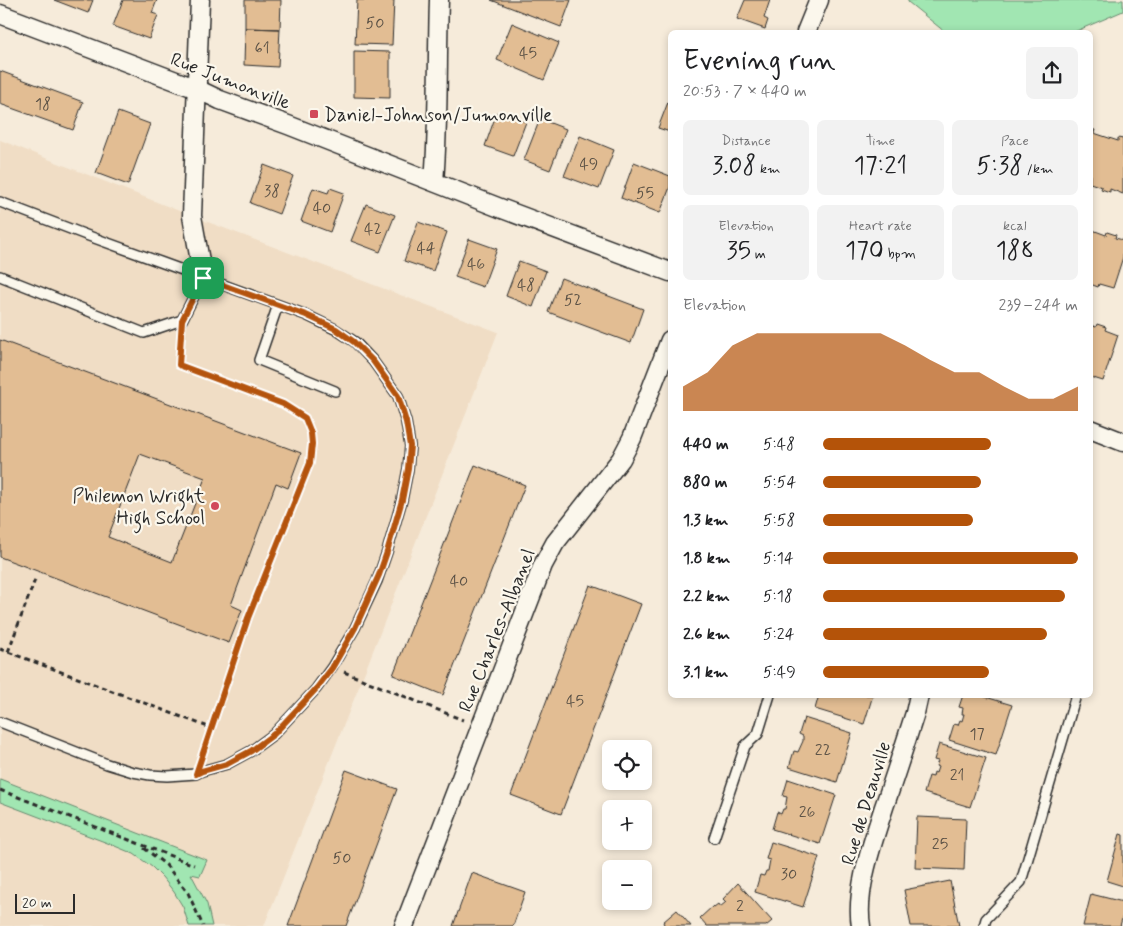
<!DOCTYPE html>
<html lang="en">
<head>
<meta charset="utf-8">
<style>
  :root { --surface:#fff; --page:#f2f2f2; --text:#202124; --muted:#757577; --accent:#b45309 }
  body { margin:0; font-family:Mynerve,sans-serif; background:var(--page); color:var(--text); height:100vh; display:flex; flex-direction:column; font-size:19px; white-space:nowrap }
  * { box-sizing:border-box; margin:0 }
  p { font-size:16px; color:var(--muted) }
  .icon { flex:none; width:28px; height:28px; fill:none; stroke:currentColor; stroke-width:2; stroke-linecap:round; stroke-linejoin:round }
  .map { position:relative; flex:1; overflow:hidden }
  .side { position:absolute; left:668px; top:30px; width:425px; height:668px; display:flex; flex-direction:column; background:var(--surface); border-radius:8px; box-shadow:0 2px 8px #0003 }
  .side>* { flex:none }
  .buttons { position:absolute; left:602px; top:740px; display:grid; gap:10px }
  .buttons a { display:grid; place-items:center; width:50px; height:50px; border-radius:8px; background:var(--surface); box-shadow:0 2px 8px #0003; font-size:25px }
  .scale { position:absolute; left:15px; bottom:12px; width:60px; box-sizing:border-box; padding-left:5px; border:2px solid #2b2b2b; border-top:0; font-size:14px; line-height:18px; white-space:nowrap; color:#2b2b2b; -webkit-text-stroke:4px #fbf7ec; paint-order:stroke }
  .pin { position:absolute; display:grid; place-items:center; width:42px; height:42px; color:#fff; margin:-21px; border-radius:10px; box-shadow:0 2px 8px #0006 }
  .round { display:grid; place-items:center; flex:none; width:52px; height:52px; border-radius:8px; background:var(--page) }
  .headline { display:flex; align-items:center; justify-content:space-between; height:85px; padding:0 15px }
  h1 { font-size:28px; font-weight:600; line-height:38px }
  .stats { display:grid; grid-template-columns:repeat(3,1fr); gap:8px; height:85px; padding:5px 15px }
  .stats div { display:grid; align-content:center; border-radius:8px; background:var(--page); text-align:center }
  .stats b { font-size:25px; font-weight:600 }
  .stats small { font-size:14px; font-weight:400 }
  .stats p { font-size:14px }
  .chart { height:140px; padding:10px 15px }
  .chart p { display:flex; justify-content:space-between }
  .chart svg { width:100%; height:90px; margin-top:5px; fill:var(--accent); opacity:.7 }
  ul { padding:0 15px; list-style:none; font-size:16px }
  li { display:grid; grid-template-columns:80px 60px 1fr; align-items:center; height:38px }
  li i { height:12px; border-radius:6px; background:var(--accent) }
  .map>svg:first-child { display:block }
</style>
</head>
<body>
<div class="map">
<svg width="1123" height="926" viewBox="0 0 1123 926">
  <rect width="100%" height="100%" fill="#f6ebda"/>
  <filter id="ink" filterUnits="userSpaceOnUse"><feTurbulence type="fractalNoise" baseFrequency=".02" numOctaves="2"/><feDisplacementMap in="SourceGraphic" scale="10" xChannelSelector="R" yChannelSelector="G"/><feConvolveMatrix kernelMatrix="1 2 1 2 8 2 1 2 1" color-interpolation-filters="sRGB"/></filter>
  <g filter="url(#ink)">
    <path fill="#f0ddc5" d="M 0,140 L 192,216 L 498,332 L 362,679 L 264,926 L 0,926 Z"/>
    <path fill="#a1e6b2" stroke="#66886e" d="M 908,0 L 1123,0 L 1123,11 L 1074,32 L 945,32 L 908,2 Z
      M 0,779 L 207,860 L 200,876 L 191,874 L 207,904 L 212,926 L 189,926 L 183,907 L 174,892 L 162,877 L 152,867 L 134,854 L 110,844 L 0,802 Z"/>
    <path fill="#e2bd93" stroke="#2b2b2b" fill-rule="evenodd" d="M 54,0 L 93,0 L 88,13 Z
      M 123,0 L 157,0 L 152,13 L 158,15 L 149,39 L 113,26 Z
      M 245,0 L 281,0 L 280,29 L 245,28 Z
      M 357,0 L 394,0 L 392,45 L 355,44 Z
      M 491,0 L 571,0 L 561,27 Z
      M 745,0 L 770,0 L 764,18 L 768,20 L 765,29 L 737,19 Z
      M 512,23 L 559,43 L 544,80 L 497,60 Z
      M 245,28 L 280,29 L 278,67 L 244,65 Z
      M 354,51 L 390,52 L 390,98 L 354,97 Z
      M 0,71 L 83,102 L 73,130 L 0,104 Z
      M 670,97 L 670,132 L 658,128 Z
      M 118,112 L 150,124 L 128,185 L 96,173 Z
      M 497,112 L 526,122 L 513,156 L 485,146 Z
      M 540,119 L 566,129 L 550,170 L 524,160 Z
      M 1090,129 L 1095,130 L 1094,133 L 1118,141 L 1118,138 L 1123,139 L 1123,194 L 1110,189 L 1110,192 L 1101,189 L 1102,187 L 1090,183 Z
      M 580,136 L 614,150 L 599,189 L 564,176 Z
      M 634,162 L 670,176 L 670,187 L 660,213 L 621,198 Z
      M 264,165 L 293,176 L 279,214 L 250,203 Z
      M 313,188 L 328,193 L 330,188 L 344,193 L 330,232 L 301,221 Z
      M 366,204 L 395,215 L 380,252 L 351,241 Z
      M 418,222 L 447,232 L 433,271 L 404,261 Z
      M 1090,229 L 1106,235 L 1107,232 L 1116,235 L 1115,238 L 1123,240 L 1123,257 L 1113,288 L 1099,284 L 1098,287 L 1090,284 Z
      M 469,239 L 497,249 L 483,287 L 455,277 Z
      M 519,261 L 546,271 L 533,307 L 506,296 Z
      M 561,278 L 643,309 L 631,343 L 548,312 Z
      M 1097,324 L 1106,327 L 1105,330 L 1118,335 L 1103,381 L 1090,377 L 1090,325 L 1096,327 Z
      M 0,340 L 301,453 L 288,488 L 276,483 L 231,605 L 242,610 L 229,643 L 0,557 ZM 140,454 L 205,478 L 172,562 L 108,537 Z
      M 475,465 L 525,485 L 443,695 L 393,675 Z
      M 590,585 L 641,604 L 561,814 L 511,795 Z
      M 819,695 L 873,695 L 864,724 L 815,709 Z
      M 963,695 L 979,695 L 1012,705 L 996,755 L 949,740 L 954,724 L 958,725 L 960,720 L 962,721 L 964,714 L 962,714 L 963,708 L 959,707 Z
      M 804,718 L 852,733 L 837,782 L 789,767 L 794,751 L 798,752 L 803,741 L 803,736 L 799,734 Z
      M 939,744 L 986,758 L 970,807 L 924,793 L 929,776 L 933,777 L 934,772 L 936,773 L 938,767 L 936,766 L 938,761 L 934,760 Z
      M 346,770 L 397,789 L 346,926 L 288,926 Z
      M 788,779 L 836,795 L 820,844 L 772,829 L 777,812 L 781,814 L 783,809 L 785,809 L 787,797 L 783,796 Z
      M 917,817 L 966,819 L 964,870 L 915,868 Z
      M 1120,834 L 1123,835 L 1123,886 L 1107,881 Z
      M 771,842 L 819,857 L 803,907 L 755,892 L 760,875 L 764,876 L 766,871 L 768,871 L 770,860 L 766,859 Z
      M 472,873 L 525,892 L 513,926 L 453,926 Z
      M 950,881 L 959,926 L 911,926 L 904,890 Z
      M 738,883 L 772,921 L 766,926 L 707,926 L 700,918 L 713,906 L 714,907 L 718,904 L 720,907 L 726,902 L 723,899 Z
      M 1091,894 L 1123,902 L 1123,915 L 1120,926 L 1083,926 Z
      M 677,910 L 691,926 L 662,926 L 664,924 L 663,922 Z"/>
    <g fill="none" stroke-linecap="round" stroke-linejoin="round">
      <g stroke="#2b2b2b" stroke-width="12">
        <path id="lane" d="M 0,202 L 86,235 L 306,315 L 335,329 L 355,342 L 373,361 L 398,396 L 406,422 L 410,446 L 408,469 L 402,500 L 387,552 L 377,581 L 355,628 L 332,667 L 316,689 L 274,734 L 251,751 L 227,764 L 202,771 L 196,774 L 167,776 L 150,775 L 133,772 L 107,764 L 0,722
          M 0,276 L 144,333 L 182,320 L 203,278
          M 278,305 L 259,360 L 335,391
          M 714,838 L 745,746 L 758,734 L 770,695
          M 984,926 L 986,919 L 1021,882 L 1076,695"/>
      </g>
      <g stroke="#2b2b2b" stroke-width="21">
        <path id="street" d="M 200,0 L 192,216 L 203,278
          M 0,14 L 197,89 L 220,100 L 288,125 L 500,208 L 670,272
          M 806,32 L 819,0
          M 434,182 C 439,122 437,61 439,0
          M 1090,429 L 1123,442
          M 404,926 L 543,565 L 555,543 L 621,459 L 632,438 L 670,340
          M 861,926 C 855,890 873,842 884,807 C 895,776 905,744 915,713 L 919,695"/>
      </g>
      <path stroke="#2b2b2b" stroke-width="3" stroke-dasharray="5 4" stroke-linecap="butt" d="M 181,335 L 179,365 L 283,404 L 305,419 L 311,433 L 312,445 L 310,463 L 248,618 L 202,757
        M 0,649 L 211,728
        M 8,652 L 36,577
        M 344,672 L 463,720
        M 0,790 L 194,865
        M 144,848 L 166,865 L 188,893 L 203,926"/>
      <use href="#lane" stroke="#fbf7ec" stroke-width="9"/>
      <use href="#street" stroke="#fbf7ec" stroke-width="18"/>
    </g>
  </g>
  <g fill="none" stroke-linecap="round" stroke-linejoin="round" filter="url(#ink)">
    <g stroke="#fff" stroke-width="10">
      <path id="route" d="M 203,278 L 306,315 L 336,329 L 354,342 L 373,361 L 398,396 L 406,422 L 410,446 L 408,469 L 402,500 L 387,552 L 379,575 L 355,628 L 332,668 L 316,689 L 274,734 L 251,751 L 227,764 L 202,771 L 196,774 L 248,618 L 310,463 L 312,444 L 311,433 L 305,418 L 283,404 L 179,365 L 182,320 Z"/>
    </g>
    <use href="#route" stroke="#b45309" stroke-width="6"/>
  </g>
  <g fill="#d1495b" stroke="#fbf7ec" stroke-width="2">
    <rect x="309" y="109" width="10" height="10" rx="2.5"/>
    <circle cx="215" cy="506" r="5"/>
  </g>
  <g text-anchor="middle" stroke-width="4.5" stroke-linejoin="round" paint-order="stroke">
    <g font-size="16" fill="#595045">
      <text x="375" y="28">50</text>
      <text x="262" y="53">61</text>
      <text x="528" y="58">45</text>
      <text x="43" y="109">18</text>
      <text x="589" y="169">49</text>
      <text x="272" y="196">38</text>
      <text x="645" y="198">55</text>
      <text x="322" y="213">40</text>
      <text x="373" y="234">42</text>
      <text x="426" y="253">44</text>
      <text x="476" y="269">46</text>
      <text x="526" y="290">48</text>
      <text x="573" y="305">52</text>
      <text x="459" y="586">40</text>
      <text x="575" y="706">45</text>
      <text x="977" y="739">17</text>
      <text x="823" y="755">22</text>
      <text x="957" y="780">21</text>
      <text x="807" y="817">26</text>
      <text x="940" y="849">25</text>
      <text x="342" y="863">50</text>
      <text x="789" y="879">30</text>
      <text x="740" y="911">2</text>
    </g>
    <g font-size="19" fill="#2b2b2b" stroke="#fbf7ec">
      <text transform="translate(231 80) rotate(21)" y="7">Rue Jumonville</text>
      <text transform="translate(496 630) rotate(-68)" y="7">Rue Charles-Albanel</text>
      <text transform="translate(865 803) rotate(-73)" y="7">Rue de Deauville</text>
    </g>
    <g font-size="19" fill="#2b2b2b" stroke="#fbf7ec" text-anchor="start">
      <text x="324" y="121">Daniel-Johnson/Jumonville</text>
      <text x="205" y="502" text-anchor="end">Philemon Wright<tspan x="205" dy="22">High School</tspan></text>
    </g>
  </g>
</svg>
<div class="buttons">
<a><svg class="icon" aria-label="locate" viewBox="0 0 24 24"><circle cx="12" cy="12" r="6"/><path d="M12 2v4M12 18v4M2 12h4M18 12h4"/></svg></a>
<a>+</a>
<a>−</a>
</div>
<div class="scale">20 m</div>
<div class="pin" style="left:203px;top:278px;background:#1e9e55"><svg class="icon" aria-label="arrive" viewBox="0 0 24 24"><path d="M6 21V4h12l-3 4 3 4H6"/></svg></div>
<section class="side">
<div class="headline"><div><h1>Evening run</h1><p>20:53 · 7 × 440 m</p></div><a class="round"><svg class="icon" aria-label="share" viewBox="0 0 24 24"><path d="M12 15V3M7 8l5-5 5 5M5 13v7h14v-7"/></svg></a></div>
<div class="stats">
<div><p>Distance</p><b>3.08<small> km</small></b></div>
<div><p>Time</p><b>17:21</b></div>
<div><p>Pace</p><b>5:38<small> /km</small></b></div>
</div>
<div class="stats">
<div><p>Elevation</p><b>35<small> m</small></b></div>
<div><p>Heart rate</p><b>170<small> bpm</small></b></div>
<div><p>kcal</p><b>188</b></div>
</div>
<div class="chart"><p><span>Elevation</span>239–244 m</p>
<svg viewBox="0 0 160 44" preserveAspectRatio="none"><path d="M0 44V32L10 25L20 12L30 6L40 6L50 6L60 6L70 6L80 6L90 12L100 19L110 25L120 25L130 32L140 38L150 38L160 32V44z"/></svg>
</div>
<ul>
<li><b>440 m</b>5:48<i style="width:66%"></i></li>
<li><b>880 m</b>5:54<i style="width:62%"></i></li>
<li><b>1.3 km</b>5:58<i style="width:59%"></i></li>
<li><b>1.8 km</b>5:14<i style="width:100%"></i></li>
<li><b>2.2 km</b>5:18<i style="width:95%"></i></li>
<li><b>2.6 km</b>5:24<i style="width:88%"></i></li>
<li><b>3.1 km</b>5:49<i style="width:65%"></i></li>
</ul>
</section>
</div>
</body>
</html>
